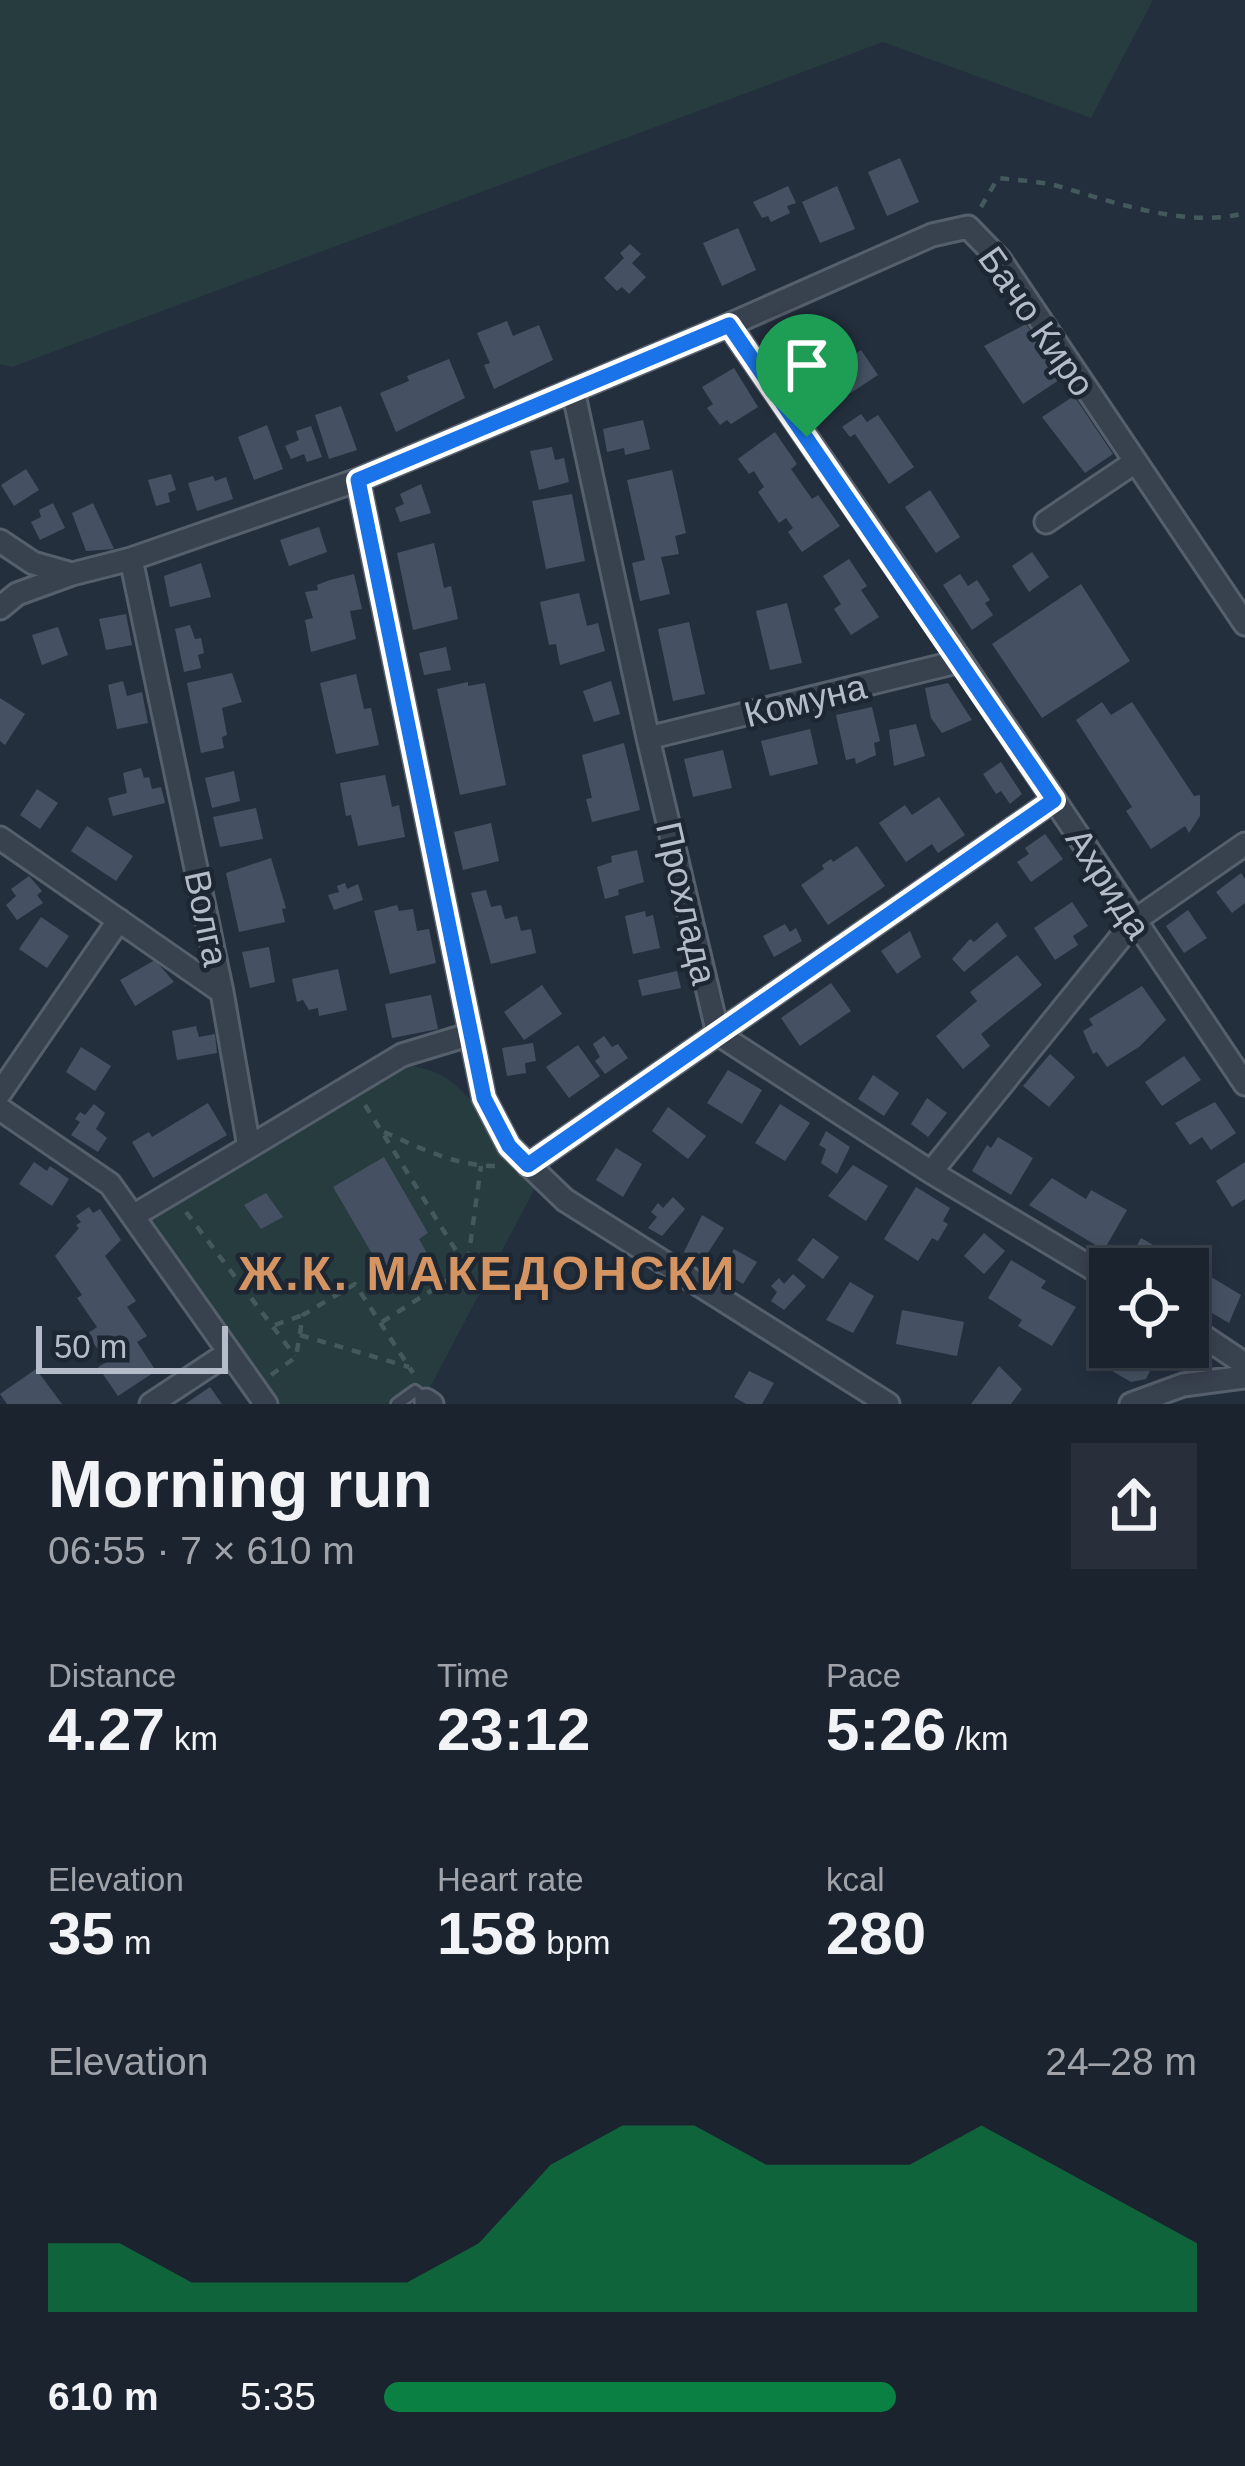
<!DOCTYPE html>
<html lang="en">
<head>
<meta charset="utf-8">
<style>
  :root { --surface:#1b232e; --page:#282f3a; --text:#f1f3f6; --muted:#a0a4aa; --line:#39404a; --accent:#0b8043 }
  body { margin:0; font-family:Helvetica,sans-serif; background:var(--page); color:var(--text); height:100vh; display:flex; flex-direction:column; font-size:45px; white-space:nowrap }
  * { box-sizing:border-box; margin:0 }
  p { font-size:39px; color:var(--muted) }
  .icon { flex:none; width:66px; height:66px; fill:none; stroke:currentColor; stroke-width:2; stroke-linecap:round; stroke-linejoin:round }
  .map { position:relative; height:1404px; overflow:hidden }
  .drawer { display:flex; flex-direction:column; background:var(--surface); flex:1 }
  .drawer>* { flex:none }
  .tools { position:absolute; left:1089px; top:1248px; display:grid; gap:24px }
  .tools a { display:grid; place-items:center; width:120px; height:120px; border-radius:0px; background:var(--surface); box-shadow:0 6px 18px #0003,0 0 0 3px var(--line); font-size:60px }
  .scale { position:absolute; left:36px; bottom:30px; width:192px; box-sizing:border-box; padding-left:12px; border:6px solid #b4bcc9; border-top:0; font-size:33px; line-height:42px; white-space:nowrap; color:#b4bcc9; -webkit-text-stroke:9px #1d2633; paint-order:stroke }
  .pin { position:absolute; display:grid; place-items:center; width:102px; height:102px; color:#fff; margin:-123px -51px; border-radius:50% 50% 50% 0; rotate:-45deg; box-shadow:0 0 12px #0007 }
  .pin .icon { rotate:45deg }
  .round { display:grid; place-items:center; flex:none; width:126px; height:126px; border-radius:0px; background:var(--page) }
  .summary { display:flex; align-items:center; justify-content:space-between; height:204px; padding:0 48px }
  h1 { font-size:66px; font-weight:600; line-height:90px }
  .figures { display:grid; grid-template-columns:repeat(3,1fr); gap:18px; height:204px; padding:12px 48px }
  .figures div { display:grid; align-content:center }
  .figures b { font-size:60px; font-weight:600 }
  .figures small { font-size:33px; font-weight:400 }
  .figures p { font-size:33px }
  .chart { height:336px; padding:24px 48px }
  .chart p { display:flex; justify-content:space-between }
  .chart svg { width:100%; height:216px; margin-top:12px; fill:var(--accent); opacity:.7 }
  ul { padding:0 48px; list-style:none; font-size:39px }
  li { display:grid; grid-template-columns:192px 144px 1fr; align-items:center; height:90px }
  li i { height:30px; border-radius:15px; background:var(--accent) }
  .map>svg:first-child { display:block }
</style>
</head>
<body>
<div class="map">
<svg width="1245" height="1404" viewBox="0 0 1245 1404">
  <rect width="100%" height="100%" fill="#242f3e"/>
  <path fill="#263c3f" d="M 0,0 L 1153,0 L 1091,118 L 883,42 L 12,367 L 0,364 Z
    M 404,1064 C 415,1067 431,1069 441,1075 C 482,1100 503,1151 536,1186 L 427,1393 L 414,1386 L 388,1404 L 272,1404 L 141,1216 Z"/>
  <path fill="#455162" d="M 900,158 L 919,202 L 887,216 L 868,172 Z
    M 788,186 L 796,203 L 787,206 L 790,213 L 771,222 L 768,216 L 762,218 L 753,202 Z
    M 837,186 L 855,229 L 820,243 L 802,202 Z
    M 738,228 L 756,270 L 722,286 L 703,243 Z
    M 630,244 L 641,254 L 632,263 L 646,277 L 629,294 L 622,287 L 617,291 L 604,278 L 624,258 L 620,253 Z
    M 812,318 L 833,347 L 808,364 L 788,336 Z
    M 507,321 L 513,336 L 539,325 L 553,360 L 494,389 L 484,365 L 490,363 L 477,333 Z
    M 1026,324 L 1062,378 L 1023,404 L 984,346 Z
    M 861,350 L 878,375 L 834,404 L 817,379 Z
    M 449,359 L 465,398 L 396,432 L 380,393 L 409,381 L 407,376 Z
    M 734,368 L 758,407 L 731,424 L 727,420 L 720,425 L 707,408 L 713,404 L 702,387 Z
    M 1074,396 L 1113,454 L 1085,473 L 1042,417 Z
    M 341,406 L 357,450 L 329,459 L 315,415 Z
    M 861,414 L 867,422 L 878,415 L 914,467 L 889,484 L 855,434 L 850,437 L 842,427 Z
    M 643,420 L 650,449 L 625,455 L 624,448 L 607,452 L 603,429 Z
    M 267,425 L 283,469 L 254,480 L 238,437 Z
    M 311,426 L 322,457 L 307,462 L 304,454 L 291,459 L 285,446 L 299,440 L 296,431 Z
    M 775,432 L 797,464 L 791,469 L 812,499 L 818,495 L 840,526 L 802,552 L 788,532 L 793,528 L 786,518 L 779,523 L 758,492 L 764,487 L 754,471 L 749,474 L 738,459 Z
    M 552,447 L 555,460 L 564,458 L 569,482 L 539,490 L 530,451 Z
    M 26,469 L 39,490 L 14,506 L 1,485 Z
    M 672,470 L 686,533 L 675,536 L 679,554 L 661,557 L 670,594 L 640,601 L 632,563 L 645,560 L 627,480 Z
    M 171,474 L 176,490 L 168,493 L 170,502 L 156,506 L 148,480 Z
    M 213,476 L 215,481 L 226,477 L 233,499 L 197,511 L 188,483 Z
    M 421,484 L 431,513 L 400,522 L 395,508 L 404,504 L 400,494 Z
    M 930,490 L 960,537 L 936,553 L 905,507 Z
    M 572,494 L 585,561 L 546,569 L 532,501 Z
    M 53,503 L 65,528 L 40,540 L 31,522 L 41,517 L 39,510 Z
    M 93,503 L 114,549 L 86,551 L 72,513 Z
    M 319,527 L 327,552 L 289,566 L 280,540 Z
    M 434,543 L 444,588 L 451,586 L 458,619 L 413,630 L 397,553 Z
    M 1032,552 L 1049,577 L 1029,592 L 1012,566 Z
    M 849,559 L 867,586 L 861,590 L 879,617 L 851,635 L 834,609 L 841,604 L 823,576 Z
    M 201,563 L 211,597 L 170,607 L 164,576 Z
    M 354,574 L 362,609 L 350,611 L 356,639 L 311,652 L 305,620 L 313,618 L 305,592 L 318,590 L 317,585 L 330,580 Z
    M 960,574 L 968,586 L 977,580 L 990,600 L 985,603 L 993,615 L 972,630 L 943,585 Z
    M 1081,584 L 1130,661 L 1042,718 L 992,644 Z
    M 579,593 L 587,626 L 598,623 L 605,651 L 560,665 L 556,644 L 549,645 L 540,602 Z
    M 787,603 L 802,663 L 770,670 L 756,611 Z
    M 126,614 L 132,645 L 106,650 L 99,619 Z
    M 689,622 L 705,694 L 673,701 L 658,629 Z
    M 190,625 L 195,639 L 201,638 L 204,653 L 198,655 L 201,668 L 184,672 L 175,629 Z
    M 58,627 L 68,655 L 42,665 L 32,635 Z
    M 446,647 L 451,670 L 424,675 L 419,653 Z
    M 232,673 L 242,702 L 222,708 L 227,735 L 222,737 L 224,748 L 201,753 L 187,683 Z
    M 356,674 L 364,709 L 371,708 L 379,745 L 336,754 L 320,683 Z
    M 123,681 L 127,696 L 142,692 L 148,723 L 117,729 L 108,685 Z
    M 611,681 L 620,714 L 594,722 L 583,691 Z
    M 468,682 L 468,686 L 485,683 L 506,785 L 460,795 L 437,689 Z
    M 948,683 L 972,720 L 942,733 L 931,718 L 925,688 Z
    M 0,698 L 25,714 L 5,745 L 0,741 Z
    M 1102,702 L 1111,715 L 1132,702 L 1194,796 L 1200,795 L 1200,816 L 1189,833 L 1185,826 L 1151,849 L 1126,811 L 1132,807 L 1076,720 Z
    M 872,707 L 880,741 L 874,743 L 876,755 L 856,764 L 855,758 L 846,760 L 836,715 Z
    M 916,724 L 925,756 L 894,766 L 889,730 Z
    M 810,729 L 818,764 L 770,776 L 761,741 Z
    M 624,743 L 640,810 L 592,822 L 586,799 L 592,798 L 582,755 Z
    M 723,750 L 732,788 L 693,797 L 684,759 Z
    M 1001,762 L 1022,794 L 1010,804 L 1001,791 L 996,794 L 983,774 Z
    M 141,768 L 144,778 L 149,777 L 152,789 L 161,787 L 165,803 L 113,816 L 108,798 L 127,793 L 123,773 Z
    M 234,771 L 240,801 L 212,808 L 205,778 Z
    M 385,775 L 392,807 L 399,805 L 405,837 L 358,846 L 351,815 L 346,816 L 340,783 Z
    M 37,789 L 58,803 L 40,829 L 20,815 Z
    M 939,797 L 965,835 L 938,853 L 932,844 L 906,862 L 879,823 L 905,805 L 912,815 Z
    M 256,808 L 263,839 L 220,847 L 213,817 Z
    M 491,823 L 499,861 L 463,870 L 454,832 Z
    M 87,826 L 133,856 L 116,881 L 71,851 Z
    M 1045,834 L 1063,859 L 1031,882 L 1017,862 L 1029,854 L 1025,848 Z
    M 857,846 L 885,886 L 828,925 L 801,885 L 824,869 L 822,865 L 831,859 L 833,862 Z
    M 637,850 L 644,882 L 618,890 L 619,895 L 605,899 L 597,867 L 612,862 L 611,856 Z
    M 271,858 L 286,908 L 282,909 L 285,922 L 239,932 L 226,873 Z
    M 1241,873 L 1245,879 L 1245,903 L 1232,913 L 1216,892 Z
    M 29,876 L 42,891 L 37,895 L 43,903 L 17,920 L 6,905 L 16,896 L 11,889 Z
    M 345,883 L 347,889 L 358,884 L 363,900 L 334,910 L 328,895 L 339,892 L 337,886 Z
    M 486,890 L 491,907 L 501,905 L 505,919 L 517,916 L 521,931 L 531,929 L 536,953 L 491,964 L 471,893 Z
    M 1072,902 L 1088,926 L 1073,936 L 1078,945 L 1055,960 L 1034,928 Z
    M 397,905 L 399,911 L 413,909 L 417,931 L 429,929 L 436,963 L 390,974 L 374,911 Z
    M 1188,910 L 1207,938 L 1184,953 L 1166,926 Z
    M 645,911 L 646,917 L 653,915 L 660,948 L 633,954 L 625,916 Z
    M 41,917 L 69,936 L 47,968 L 19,949 Z
    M 997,922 L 1007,936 L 964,972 L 952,959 L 970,939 L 974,942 Z
    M 785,924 L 790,932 L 796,928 L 802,941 L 774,957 L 763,936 Z
    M 910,931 L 921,957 L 897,974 L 881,951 Z
    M 269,947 L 275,982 L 250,988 L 242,952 Z
    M 1017,955 L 1042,985 L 981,1034 L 990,1046 L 963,1069 L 936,1036 L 977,1001 L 970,992 Z
    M 155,960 L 174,982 L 135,1006 L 120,980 Z
    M 338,969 L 347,1010 L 319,1016 L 318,1008 L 309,1010 L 303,1000 L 297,1002 L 292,979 Z
    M 677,971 L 681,988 L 642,996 L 638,980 Z
    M 831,983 L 851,1011 L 800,1046 L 781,1018 Z
    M 542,985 L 562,1014 L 524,1040 L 504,1012 Z
    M 1142,986 L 1166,1020 L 1139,1047 L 1107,1067 L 1097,1052 L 1093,1054 L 1083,1031 L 1093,1025 L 1089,1019 Z
    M 431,995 L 438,1029 L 392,1038 L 385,1004 Z
    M 196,1026 L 199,1037 L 215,1034 L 217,1053 L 177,1060 L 172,1031 Z
    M 604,1036 L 612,1047 L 618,1044 L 628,1058 L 605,1074 L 595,1061 L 600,1057 L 593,1044 Z
    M 533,1043 L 536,1061 L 525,1063 L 526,1073 L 507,1076 L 502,1048 Z
    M 578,1045 L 600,1076 L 569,1098 L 546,1067 Z
    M 81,1047 L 111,1066 L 95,1091 L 66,1072 Z
    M 1050,1054 L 1075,1077 L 1049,1107 L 1023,1086 Z
    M 1184,1056 L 1201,1080 L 1162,1106 L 1145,1082 Z
    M 728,1070 L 762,1090 L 742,1124 L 707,1103 Z
    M 873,1075 L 899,1093 L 884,1116 L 858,1099 Z
    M 927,1098 L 947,1113 L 928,1137 L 911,1124 Z
    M 1215,1102 L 1236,1133 L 1211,1150 L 1202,1137 L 1190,1145 L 1175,1123 Z
    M 208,1103 L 227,1135 L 153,1178 L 132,1142 L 149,1132 L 152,1137 Z
    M 94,1104 L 105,1113 L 96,1129 L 107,1138 L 98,1152 L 71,1135 L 80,1122 L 75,1119 L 80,1112 L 85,1115 Z
    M 780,1104 L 810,1123 L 785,1161 L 755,1143 Z
    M 668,1107 L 706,1136 L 688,1159 L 652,1131 Z
    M 826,1131 L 850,1147 L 837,1174 L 821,1163 L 826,1149 L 819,1145 Z
    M 998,1137 L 1033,1158 L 1011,1195 L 972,1171 L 987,1145 L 991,1148 Z
    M 616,1148 L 642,1164 L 623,1197 L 596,1180 Z
    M 384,1157 L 428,1233 L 419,1239 L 432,1262 L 391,1286 L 333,1187 Z
    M 34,1162 L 47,1171 L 50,1166 L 69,1179 L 52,1206 L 19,1184 Z
    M 1245,1162 L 1245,1199 L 1232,1207 L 1216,1181 Z
    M 853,1165 L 888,1186 L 866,1221 L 828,1196 Z
    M 1052,1178 L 1086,1199 L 1091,1190 L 1127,1210 L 1104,1250 L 1029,1205 Z
    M 916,1187 L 950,1208 L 943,1221 L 948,1224 L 938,1241 L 932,1238 L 918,1261 L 884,1239 Z
    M 266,1193 L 283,1217 L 261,1229 L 244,1205 Z
    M 673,1197 L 685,1209 L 662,1236 L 648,1228 L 657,1217 L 651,1212 L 658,1203 L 663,1208 Z
    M 89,1207 L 93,1213 L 100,1209 L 121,1240 L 105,1256 L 136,1301 L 127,1307 L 147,1336 L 137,1342 L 156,1371 L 118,1396 L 98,1367 L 107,1362 L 87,1334 L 97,1327 L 77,1298 L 82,1295 L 55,1256 L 79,1228 L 76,1225 L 81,1222 L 76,1216 Z
    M 702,1215 L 724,1228 L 702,1262 L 684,1252 Z
    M 984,1233 L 1005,1251 L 984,1274 L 964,1256 Z
    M 813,1238 L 839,1257 L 823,1279 L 797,1260 Z
    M 1141,1238 L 1167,1253 L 1163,1262 L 1168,1265 L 1166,1269 L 1137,1269 L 1127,1263 Z
    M 734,1249 L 757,1262 L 743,1284 L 730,1276 L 734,1268 L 726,1263 Z
    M 1011,1260 L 1046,1281 L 1041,1288 L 1076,1307 L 1052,1346 L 1018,1326 L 1022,1320 L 988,1298 Z
    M 1188,1263 L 1241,1295 L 1229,1323 L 1188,1299 L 1185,1269 Z
    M 793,1274 L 806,1286 L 784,1310 L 771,1301 L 777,1292 L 771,1286 L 779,1278 L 784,1284 Z
    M 850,1282 L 874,1296 L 853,1333 L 826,1320 Z
    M 902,1310 L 964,1322 L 957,1356 L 896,1344 Z
    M 1110,1323 L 1110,1347 L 1162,1347 L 1165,1356 L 1153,1365 L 1146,1379 L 1131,1382 L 1090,1358 Z
    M 999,1366 L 1022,1389 L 1011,1404 L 971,1404 Z
    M 36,1369 L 62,1404 L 7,1404 L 0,1394 Z
    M 749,1371 L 774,1383 L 762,1404 L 746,1404 L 734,1397 Z
    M 210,1387 L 222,1404 L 185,1404 Z"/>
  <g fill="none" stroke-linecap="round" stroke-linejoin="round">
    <g stroke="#565f6c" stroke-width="16">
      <path id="service" d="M 397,1404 L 415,1391 L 426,1400"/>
    </g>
    <g stroke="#565f6c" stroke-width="27">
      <path id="minor" d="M 729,325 L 961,661 L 1245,1084
        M 573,390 L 648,738 L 718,1034 L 931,1172 L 1110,1279
        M 358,480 L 484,1098 L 509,1146 L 565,1200 L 888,1404
        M 1046,522 L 1135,462
        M 0,541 L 33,563 L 72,574 L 131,559 L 358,480 L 729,325 L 932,235 L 968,227 L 1000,260 L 1245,624
        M 131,559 L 222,992 L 249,1147 L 133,1216
        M 0,608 L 17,594 L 72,574
        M 648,738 L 961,661
        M 0,838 L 222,992
        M 0,1093 L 119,920
        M 0,1109 L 110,1184 L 266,1404
        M 249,1147 L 402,1055 L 471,1034
        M 528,1165 L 1054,800
        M 931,1172 L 1134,921 L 1245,844
        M 1188,1326 L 1245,1364
        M 426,1400 L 432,1404
        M 151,1404 L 228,1353
        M 1131,1404 L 1183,1385 L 1245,1377"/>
    </g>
    <path stroke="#44595c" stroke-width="4.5" stroke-dasharray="9 9" stroke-linecap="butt" d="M 981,207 L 998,178 C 1016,180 1036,181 1054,185 C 1111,201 1186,229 1245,213
      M 365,1105 L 467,1268
      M 384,1132 C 420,1148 458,1167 498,1166
      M 186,1212 L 295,1356
      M 382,1322 L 467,1268 L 481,1166
      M 275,1325 L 303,1315
      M 300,1335 L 409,1367
      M 271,1375 L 296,1357 L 303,1315 L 355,1284 L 413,1373"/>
    <use href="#service" stroke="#38414e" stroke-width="10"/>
    <use href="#minor" stroke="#38414e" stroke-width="21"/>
  </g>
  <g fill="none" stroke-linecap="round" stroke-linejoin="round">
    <g stroke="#fff" stroke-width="24">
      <path id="route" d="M 729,325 L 1054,800 L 528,1165 L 509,1146 L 484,1098 L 358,480 Z"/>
    </g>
    <use href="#route" stroke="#1a73e8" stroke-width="15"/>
  </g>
  <g text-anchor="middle" stroke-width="9" stroke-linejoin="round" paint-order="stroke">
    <g font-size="36" fill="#b4bcc9" stroke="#1d2633">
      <text transform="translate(1037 321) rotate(55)" y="13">Бачо Киро</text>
      <text transform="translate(805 700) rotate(-14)" y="13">Комуна</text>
      <text transform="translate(1109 883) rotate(57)" y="13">Ахрида</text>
      <text transform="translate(687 903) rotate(77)" y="13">Прохлада</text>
      <text transform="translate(207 918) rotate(78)" y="13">Волга</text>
    </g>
    <g font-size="48" font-weight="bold" letter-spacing="3" fill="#d59563" stroke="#1d2633">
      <text x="488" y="1290">Ж.К. МАКЕДОНСКИ</text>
    </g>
  </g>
</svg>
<div class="tools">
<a><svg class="icon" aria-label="locate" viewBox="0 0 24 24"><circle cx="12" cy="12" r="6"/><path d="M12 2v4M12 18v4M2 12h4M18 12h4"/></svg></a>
</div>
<div class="scale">50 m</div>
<div class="pin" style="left:807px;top:437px;background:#1e9e55"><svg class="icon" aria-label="arrive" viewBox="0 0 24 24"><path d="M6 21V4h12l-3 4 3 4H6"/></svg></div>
</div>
<section class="drawer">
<div class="summary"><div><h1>Morning run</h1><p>06:55 · 7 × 610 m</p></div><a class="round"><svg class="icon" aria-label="share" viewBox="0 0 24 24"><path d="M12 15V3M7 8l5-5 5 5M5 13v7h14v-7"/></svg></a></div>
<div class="figures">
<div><p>Distance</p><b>4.27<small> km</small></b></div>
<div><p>Time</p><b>23:12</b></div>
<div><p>Pace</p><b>5:26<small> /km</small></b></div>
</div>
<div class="figures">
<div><p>Elevation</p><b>35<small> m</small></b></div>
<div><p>Heart rate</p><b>158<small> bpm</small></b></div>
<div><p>kcal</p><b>280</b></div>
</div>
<div class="chart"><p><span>Elevation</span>24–28 m</p>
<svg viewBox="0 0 160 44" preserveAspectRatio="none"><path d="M0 44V30L10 30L20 38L30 38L40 38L50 38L60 30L70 14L80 6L90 6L100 14L110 14L120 14L130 6L140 14L150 22L160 30V44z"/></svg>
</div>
<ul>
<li><b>610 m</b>5:35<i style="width:63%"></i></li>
</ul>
</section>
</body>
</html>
